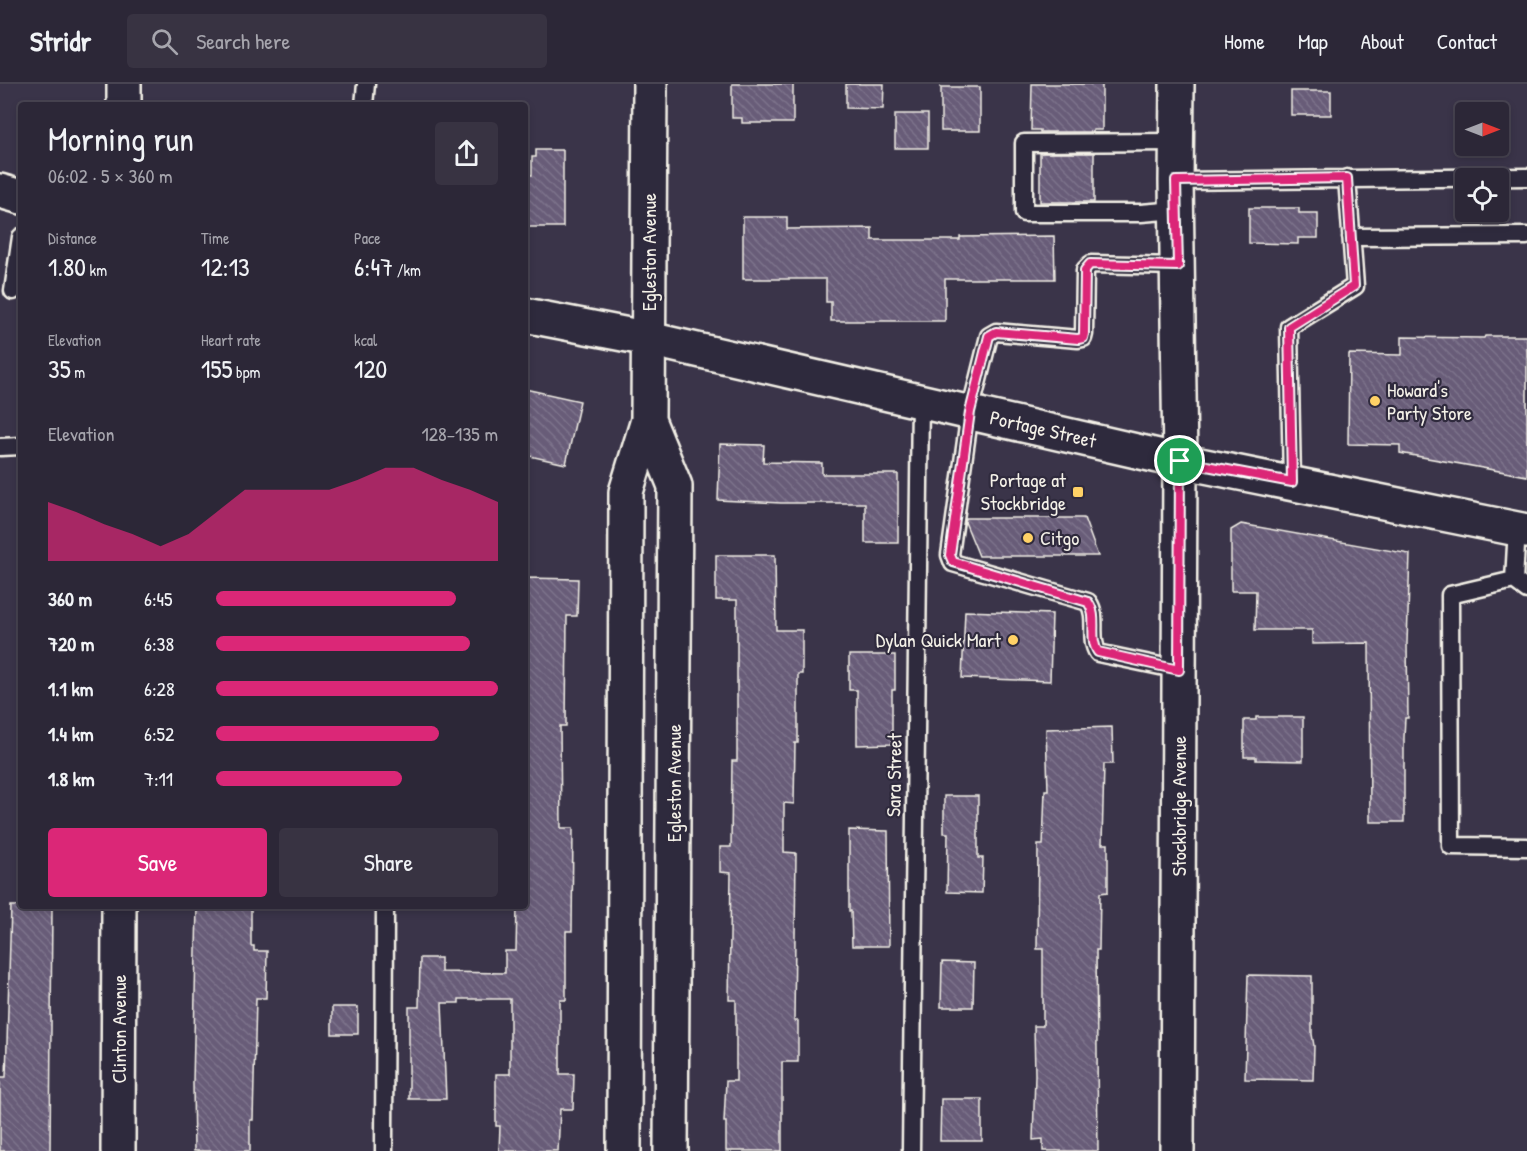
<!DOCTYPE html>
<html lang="en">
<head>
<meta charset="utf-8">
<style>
  :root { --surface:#2c2737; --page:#383342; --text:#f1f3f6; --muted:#a6a5ad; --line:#484452; --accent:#db2777 }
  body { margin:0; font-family:"Patrick Hand",sans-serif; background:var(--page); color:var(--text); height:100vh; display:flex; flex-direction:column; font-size:22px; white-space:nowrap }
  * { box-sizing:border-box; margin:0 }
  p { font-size:20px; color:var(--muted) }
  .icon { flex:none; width:33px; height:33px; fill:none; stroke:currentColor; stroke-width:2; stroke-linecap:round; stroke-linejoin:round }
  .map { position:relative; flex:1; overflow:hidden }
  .panel { position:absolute; left:18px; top:18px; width:510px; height:807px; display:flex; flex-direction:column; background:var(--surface); border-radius:6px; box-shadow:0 3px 9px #0003,0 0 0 2px var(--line) }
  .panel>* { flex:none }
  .needle { width:39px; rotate:90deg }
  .tools { position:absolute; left:1455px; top:18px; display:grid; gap:12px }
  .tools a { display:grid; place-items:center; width:54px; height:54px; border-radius:6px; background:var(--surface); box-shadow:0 3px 9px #0003,0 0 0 2px var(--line); font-size:30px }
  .pin { position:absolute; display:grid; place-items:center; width:51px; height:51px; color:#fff; margin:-26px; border:3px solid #fff; border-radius:50%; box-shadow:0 2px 6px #0007 }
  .round { display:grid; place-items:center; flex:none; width:63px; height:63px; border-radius:6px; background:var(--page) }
  .overview { display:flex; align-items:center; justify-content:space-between; height:102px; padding:0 30px }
  h1 { font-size:33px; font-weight:600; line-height:45px }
  .stats { display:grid; grid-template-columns:repeat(3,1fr); gap:9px; height:102px; padding:6px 30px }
  .stats div { display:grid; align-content:center }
  .stats b { font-size:26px; font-weight:600 }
  .stats small { font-size:16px; font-weight:400 }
  .stats p { font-size:16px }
  .chart { height:168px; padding:12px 30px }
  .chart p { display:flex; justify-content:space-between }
  .chart svg { width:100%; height:108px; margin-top:6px; fill:var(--accent); opacity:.7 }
  .cta { display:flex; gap:12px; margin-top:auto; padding:12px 30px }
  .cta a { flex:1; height:69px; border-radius:6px; background:var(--accent); color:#fff; font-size:24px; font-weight:600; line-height:69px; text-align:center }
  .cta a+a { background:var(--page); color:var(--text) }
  ul { padding:0 30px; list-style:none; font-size:20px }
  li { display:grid; grid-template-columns:96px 72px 1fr; align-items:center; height:45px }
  li i { height:15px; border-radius:8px; background:var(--accent) }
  header { display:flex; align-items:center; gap:36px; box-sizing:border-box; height:84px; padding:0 30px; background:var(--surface); border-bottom:2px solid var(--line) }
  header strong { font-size:28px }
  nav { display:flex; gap:33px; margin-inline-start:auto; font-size:21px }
  .search { width:420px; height:54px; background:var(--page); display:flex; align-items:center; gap:15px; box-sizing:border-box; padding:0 21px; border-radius:6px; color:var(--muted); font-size:22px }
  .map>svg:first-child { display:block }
</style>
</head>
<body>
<header>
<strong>Stridr</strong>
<div class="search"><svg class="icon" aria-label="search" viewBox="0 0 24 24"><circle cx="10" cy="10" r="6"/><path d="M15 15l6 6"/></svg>Search here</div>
<nav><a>Home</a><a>Map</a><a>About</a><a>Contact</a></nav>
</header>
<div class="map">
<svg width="1527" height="1067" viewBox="0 0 1527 1067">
  <defs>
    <pattern id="building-back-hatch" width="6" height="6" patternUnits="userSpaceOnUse" patternTransform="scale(1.5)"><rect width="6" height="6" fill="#675b78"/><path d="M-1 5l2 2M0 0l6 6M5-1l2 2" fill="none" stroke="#7d738b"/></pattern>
  </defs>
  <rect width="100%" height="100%" fill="#3a3449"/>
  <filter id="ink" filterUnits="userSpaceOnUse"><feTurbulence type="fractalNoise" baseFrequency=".0167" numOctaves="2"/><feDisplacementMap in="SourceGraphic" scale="12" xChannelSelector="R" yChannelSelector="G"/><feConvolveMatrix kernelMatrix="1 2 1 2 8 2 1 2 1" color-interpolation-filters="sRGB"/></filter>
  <g filter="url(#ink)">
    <path fill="url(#building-back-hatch)" stroke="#f4f1e8" stroke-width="1.5" d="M 732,0 L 793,0 L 793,39 L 742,39 L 742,34 L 732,34 Z
      M 846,0 L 884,0 L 883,25 L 846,24 Z
      M 1032,0 L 1102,0 L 1102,46 L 1093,46 L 1093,48 L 1040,48 L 1040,46 L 1031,46 Z
      M 941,3 L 980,3 L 980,47 L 941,47 Z
      M 1291,7 L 1331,7 L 1331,31 L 1291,31 Z
      M 895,30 L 928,30 L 928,64 L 895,64 Z
      M 536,66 L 563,66 L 563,143 L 525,143 L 525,91 L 532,91 L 532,73 L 536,73 Z
      M 1040,69 L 1094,69 L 1094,118 L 1040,118 Z
      M 1249,124 L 1299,124 L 1299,129 L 1318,129 L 1318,154 L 1298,154 L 1298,160 L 1249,159 Z
      M 743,133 L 787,133 L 787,145 L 872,144 L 872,156 L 960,156 L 960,153 L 1054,152 L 1055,195 L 945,195 L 945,237 L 831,237 L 831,218 L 826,218 L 826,195 L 743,195 Z
      M 1485,252 L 1527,252 L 1527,392 L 1400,369 L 1400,361 L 1348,360 L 1349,270 L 1402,271 L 1402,253 L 1484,254 Z
      M 525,305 L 580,317 L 566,380 L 525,371 Z
      M 720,360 L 764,361 L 763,378 L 822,379 L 822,390 L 898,390 L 898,459 L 865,459 L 865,419 L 781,419 L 718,416 Z
      M 966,434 L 1084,434 L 1098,472 L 979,472 L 965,438 Z
      M 1241,440 L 1410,470 L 1407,559 L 1408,634 L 1405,634 L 1404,653 L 1404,738 L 1370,738 L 1369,559 L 1312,560 L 1312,546 L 1255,546 L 1256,507 L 1231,507 L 1231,446 Z
      M 716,471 L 775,471 L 776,546 L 802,546 L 802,590 L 798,590 L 798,659 L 795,659 L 794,720 L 784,719 L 784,768 L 796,769 L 794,937 L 798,937 L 798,978 L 782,978 L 782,1067 L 726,1067 L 726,1038 L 724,1038 L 726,997 L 736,997 L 736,916 L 729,916 L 731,789 L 720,788 L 720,763 L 731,763 L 732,677 L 737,677 L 737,516 L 716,516 Z
      M 525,494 L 578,495 L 577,532 L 567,532 L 566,642 L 560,642 L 561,744 L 573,744 L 572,847 L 566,847 L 566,916 L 560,916 L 560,990 L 574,990 L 573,1025 L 560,1025 L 558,1067 L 499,1067 L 500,1042 L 496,1042 L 496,990 L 510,990 L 510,915 L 459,915 L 459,919 L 442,919 L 446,1015 L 409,1015 L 409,923 L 419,923 L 420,874 L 441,874 L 441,888 L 505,889 L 505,867 L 516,867 L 517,822 L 525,822 Z
      M 965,527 L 1052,530 L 1050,597 L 962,594 Z
      M 849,571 L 895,571 L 895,606 L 892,606 L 892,660 L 857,661 L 857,606 L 849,606 Z
      M 1256,633 L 1303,633 L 1303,677 L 1256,676 L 1256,673 L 1244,673 L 1244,636 L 1256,636 Z
      M 1112,643 L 1113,680 L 1104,680 L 1102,760 L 1108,760 L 1108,808 L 1100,809 L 1099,866 L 1096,866 L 1098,1067 L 1043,1067 L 1043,1055 L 1033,1056 L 1035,991 L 1034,942 L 1043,942 L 1043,865 L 1037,865 L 1038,761 L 1043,761 L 1045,706 L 1048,706 L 1046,645 Z
      M 944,712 L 978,712 L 978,774 L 983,774 L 982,809 L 947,808 L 948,749 L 944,749 Z
      M 849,746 L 888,747 L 889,862 L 852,862 L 851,827 L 849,827 Z
      M 11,822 L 52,822 L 50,1067 L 0,1067 L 0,993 L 6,993 Z
      M 197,822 L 251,822 L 251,862 L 254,862 L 254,867 L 267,867 L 266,914 L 256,914 L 253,1036 L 250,1036 L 250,1067 L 194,1067 L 193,999 Z
      M 942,878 L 974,879 L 973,923 L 941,923 Z
      M 1248,891 L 1312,892 L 1312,950 L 1314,962 L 1313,996 L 1245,995 Z
      M 332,923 L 358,923 L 358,950 L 332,950 Z
      M 941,1015 L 982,1015 L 982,1057 L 940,1057 Z"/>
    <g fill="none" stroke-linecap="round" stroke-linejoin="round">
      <g stroke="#f4f1e8" stroke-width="21">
        <path id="lane" d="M 364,21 L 366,0
          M 1177,58 L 1024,59 L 1024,129 L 1141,129 L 1177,126
          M 1176,97 L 1527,93
          M 1351,153 L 1527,152
          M 1177,182 L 1091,180 L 1085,186 L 1084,250 L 1083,254 L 1078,255 L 996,248 L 989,252 L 970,328 L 950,471 L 953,479 L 1088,518 C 1099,533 1088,554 1098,569 L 1179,586
          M 13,207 L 21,153
          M 0,363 L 21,362
          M 1292,398 L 1289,243 L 1355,202 L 1347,94
          M 1514,496 L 1450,511 L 1451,762 L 1527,763
          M 1514,496 L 1517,444
          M 1514,496 L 1527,506
          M 384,1067 L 385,822
          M 911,1067 L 920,316"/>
      </g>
      <g stroke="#f4f1e8" stroke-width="38">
        <path id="street" d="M 124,0 L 124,21
          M 1177,0 L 1176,97 L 1180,377 L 1177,1067
          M 648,336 L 675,402 L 671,1067
          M 118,1067 L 119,822
          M 624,1067 L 626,408 L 648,336 L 650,0"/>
      </g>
      <g stroke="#f4f1e8" stroke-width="38">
        <path id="secondary" d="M 0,107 L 21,113
          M 525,231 L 649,255 L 1180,377 L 1527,447"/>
      </g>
      <use href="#lane" stroke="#2f2a3d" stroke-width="16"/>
      <use href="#street" stroke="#2f2a3d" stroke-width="33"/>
      <use href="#secondary" stroke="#2f2a3d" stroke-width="33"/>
    </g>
  </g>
  <g fill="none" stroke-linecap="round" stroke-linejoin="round" filter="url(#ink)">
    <g stroke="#fff" stroke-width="12">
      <path id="route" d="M 1347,94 L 1354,202 L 1289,243 L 1292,398 L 1180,377 L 1179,586 L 1098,568 C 1088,554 1099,533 1088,518 L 953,478 L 950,471 L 970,328 L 989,252 L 996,248 L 1078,255 L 1083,254 L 1084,250 L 1085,186 L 1090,180 L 1178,182 L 1176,97 Z"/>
    </g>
    <use href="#route" stroke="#db2777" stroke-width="8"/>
  </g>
  <g fill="#ffd166" stroke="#2f2a3d" stroke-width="2">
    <circle cx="1375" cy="317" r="6"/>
    <rect x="1072" y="402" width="12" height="12" rx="3"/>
    <circle cx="1028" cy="454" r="6"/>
    <circle cx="1013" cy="556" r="6"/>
  </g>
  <g text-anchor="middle" stroke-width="4.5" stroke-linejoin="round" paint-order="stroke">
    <g font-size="20" fill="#f4f1e8" stroke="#2f2a3d">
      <text transform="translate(649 168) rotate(-90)" y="7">Egleston Avenue</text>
      <text transform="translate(1043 345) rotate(13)" y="7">Portage Street</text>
      <text transform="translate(894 691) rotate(-89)" y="7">Sara Street</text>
      <text transform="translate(674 699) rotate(-90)" y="7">Egleston Avenue</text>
      <text transform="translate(1179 722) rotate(-90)" y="7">Stockbridge Avenue</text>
      <text transform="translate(119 945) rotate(-90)" y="7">Clinton Avenue</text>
    </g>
    <g font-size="20" fill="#f4f1e8" stroke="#2f2a3d" text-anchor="start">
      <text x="1387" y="313">Howard's<tspan x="1387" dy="23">Party Store</tspan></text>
      <text x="1066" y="403" text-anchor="end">Portage at<tspan x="1066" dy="23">Stockbridge</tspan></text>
      <text x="1040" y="461">Citgo</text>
      <text x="1001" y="563" text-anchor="end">Dylan Quick Mart</text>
    </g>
  </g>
</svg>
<div class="tools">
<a><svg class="needle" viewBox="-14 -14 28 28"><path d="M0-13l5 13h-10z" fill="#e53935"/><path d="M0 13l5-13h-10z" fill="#a6a5ad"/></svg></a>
<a><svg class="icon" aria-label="locate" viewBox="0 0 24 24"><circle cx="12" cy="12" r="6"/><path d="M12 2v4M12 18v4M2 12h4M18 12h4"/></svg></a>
</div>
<div class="pin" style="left:1180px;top:377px;background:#1e9e55"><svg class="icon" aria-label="arrive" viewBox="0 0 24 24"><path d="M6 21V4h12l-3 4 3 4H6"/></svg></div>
<section class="panel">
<div class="overview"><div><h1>Morning run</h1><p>06:02 · 5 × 360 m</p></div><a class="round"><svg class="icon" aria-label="share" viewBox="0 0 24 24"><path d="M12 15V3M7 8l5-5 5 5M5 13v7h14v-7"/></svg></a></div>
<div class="stats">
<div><p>Distance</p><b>1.80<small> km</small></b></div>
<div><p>Time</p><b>12:13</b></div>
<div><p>Pace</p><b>6:47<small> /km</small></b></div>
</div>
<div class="stats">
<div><p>Elevation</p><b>35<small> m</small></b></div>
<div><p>Heart rate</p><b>155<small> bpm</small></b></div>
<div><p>kcal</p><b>120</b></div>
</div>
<div class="chart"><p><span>Elevation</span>128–135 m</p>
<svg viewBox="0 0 160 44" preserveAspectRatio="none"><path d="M0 44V20L10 24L20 29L30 33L40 38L50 33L60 24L70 15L80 15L90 15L100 15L110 11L120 6L130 6L140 11L150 15L160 20V44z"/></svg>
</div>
<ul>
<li><b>360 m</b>6:45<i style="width:85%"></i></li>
<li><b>720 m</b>6:38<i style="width:90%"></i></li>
<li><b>1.1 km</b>6:28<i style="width:100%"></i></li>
<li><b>1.4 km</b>6:52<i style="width:79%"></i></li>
<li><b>1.8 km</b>7:11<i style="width:66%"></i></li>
</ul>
<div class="cta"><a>Save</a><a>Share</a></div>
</section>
</div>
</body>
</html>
